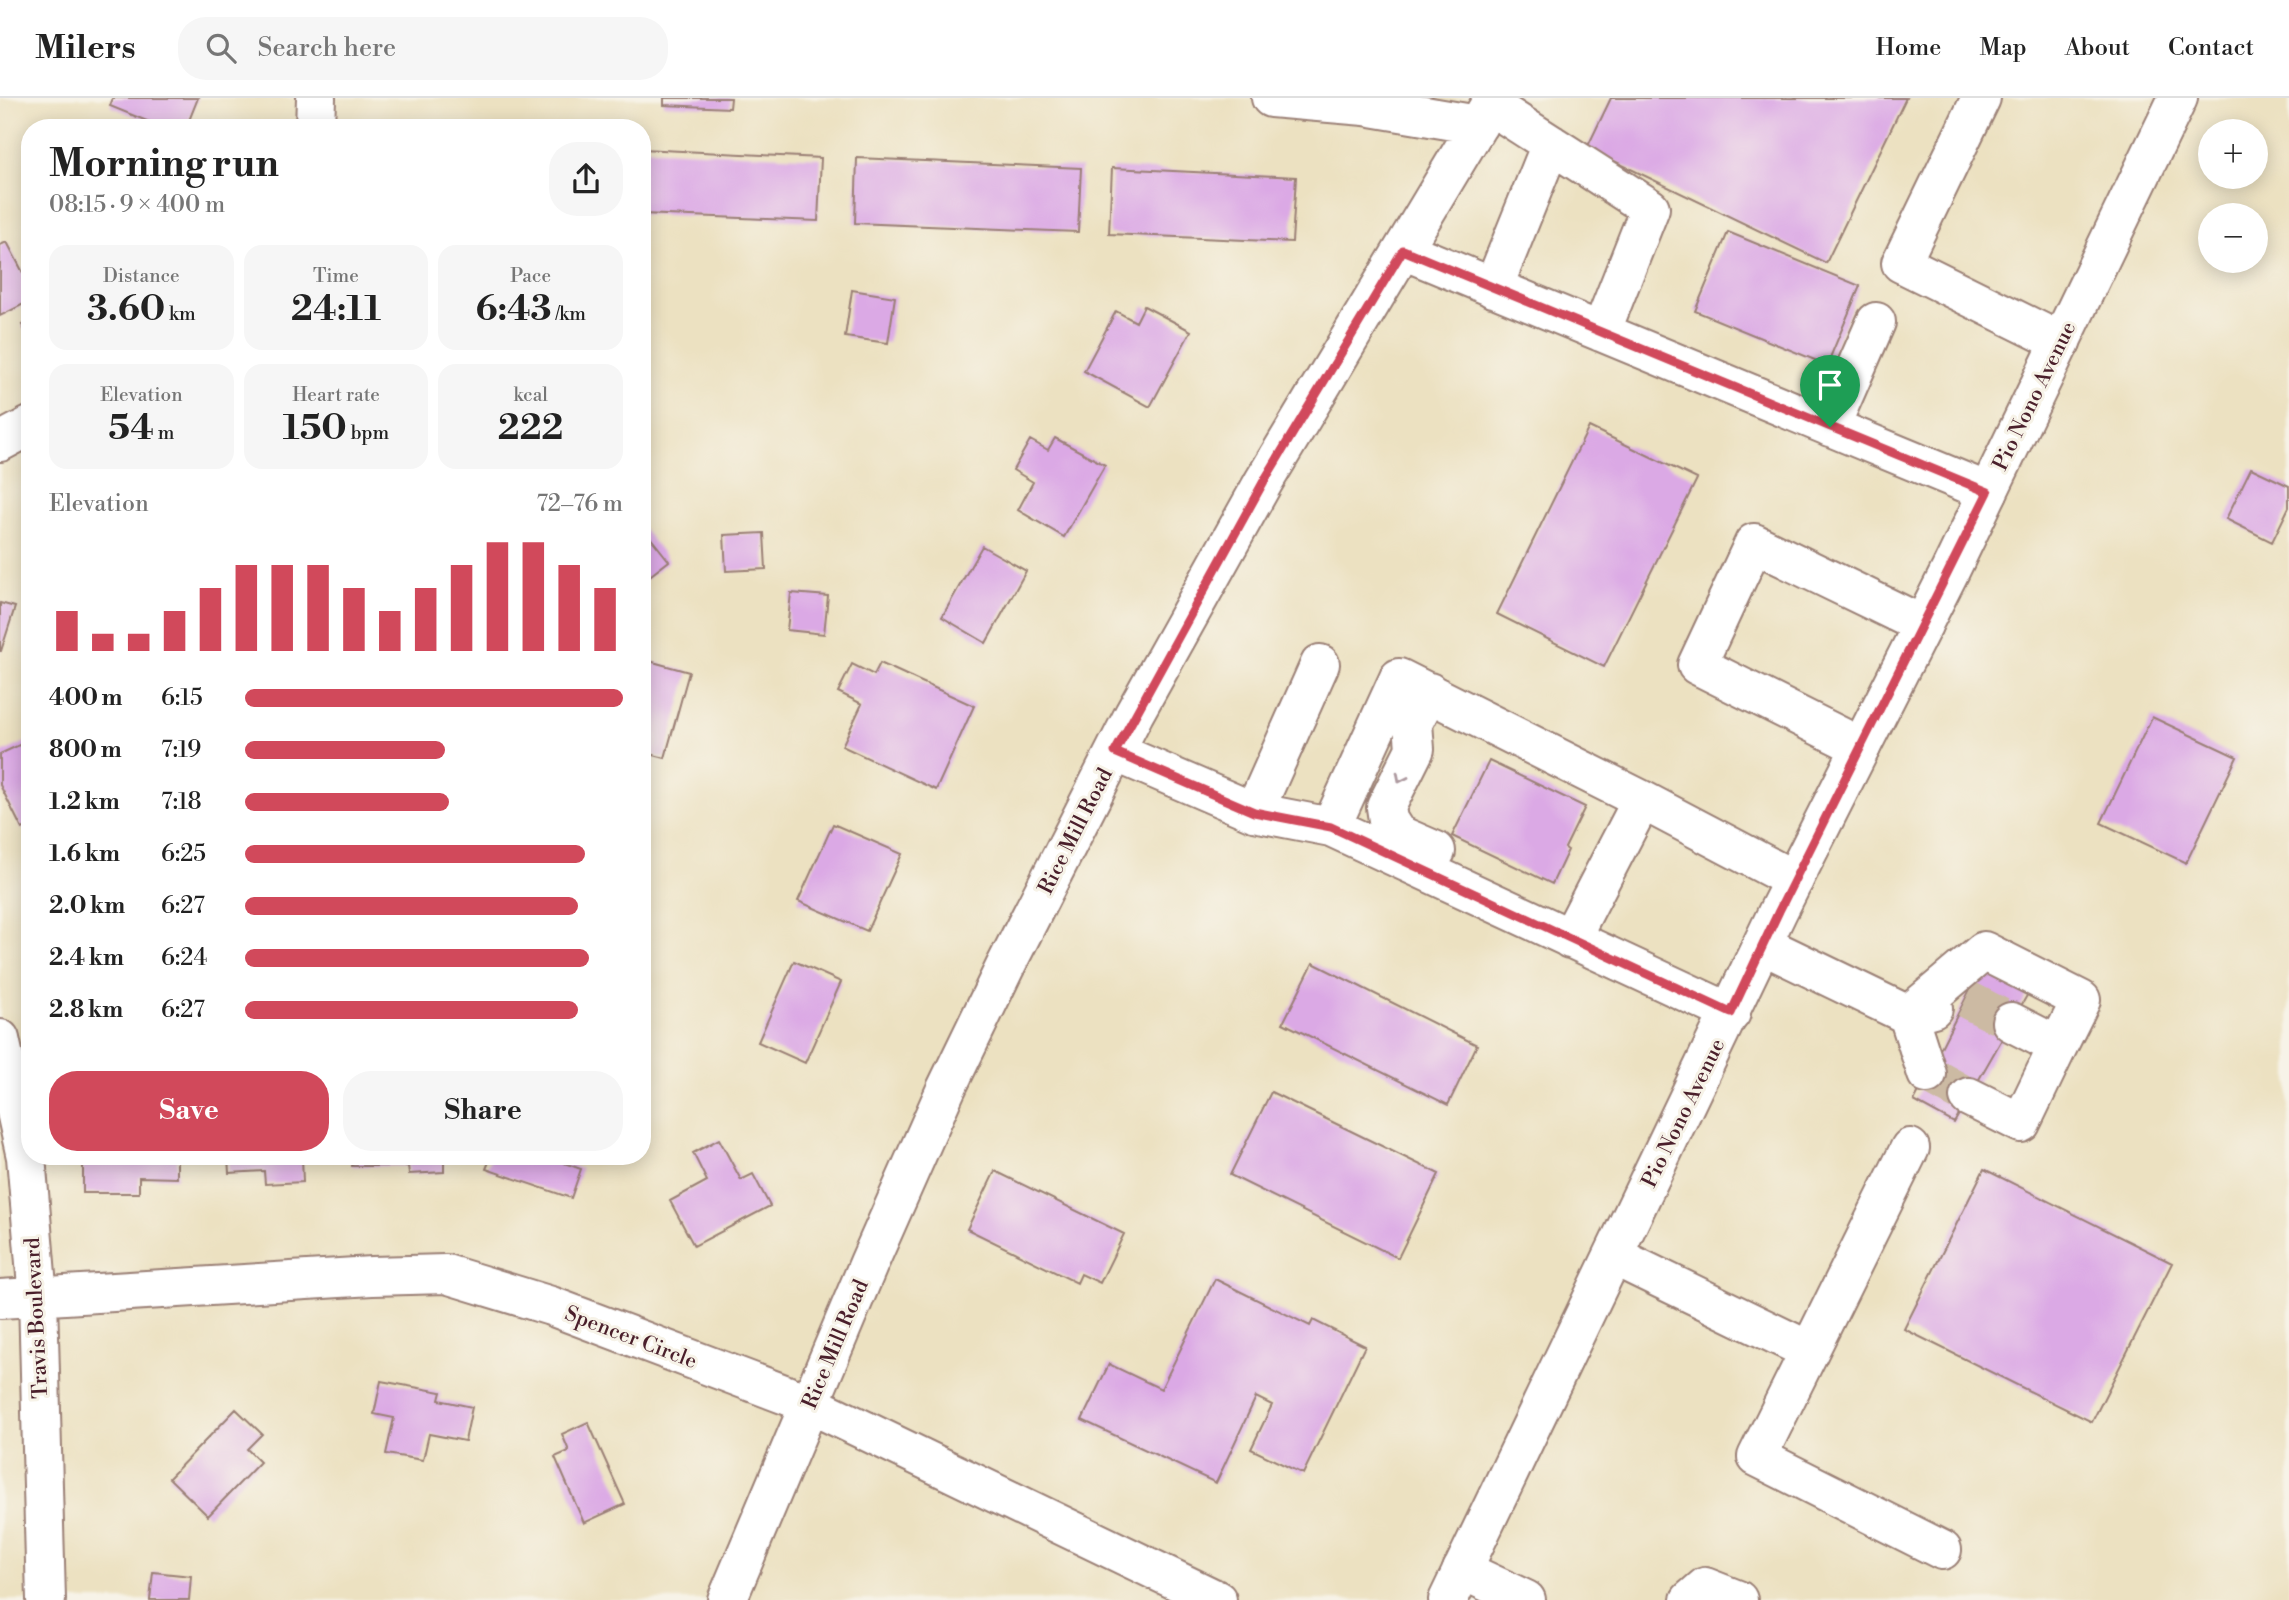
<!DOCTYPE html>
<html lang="en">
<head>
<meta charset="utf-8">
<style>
  :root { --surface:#fff; --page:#f6f6f6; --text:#222; --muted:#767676; --line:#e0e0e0; --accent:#d1495b }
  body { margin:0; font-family:"Libre Bodoni",serif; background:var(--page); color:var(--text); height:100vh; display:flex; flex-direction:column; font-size:26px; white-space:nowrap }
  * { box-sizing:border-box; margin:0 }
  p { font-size:23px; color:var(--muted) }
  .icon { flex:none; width:38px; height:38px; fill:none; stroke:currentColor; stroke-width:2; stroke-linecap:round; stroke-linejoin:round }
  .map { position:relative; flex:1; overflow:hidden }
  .details { position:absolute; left:21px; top:21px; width:630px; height:1046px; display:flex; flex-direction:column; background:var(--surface); border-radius:28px; box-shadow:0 4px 18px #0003 }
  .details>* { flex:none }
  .fabs { position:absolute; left:2198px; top:21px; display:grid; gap:14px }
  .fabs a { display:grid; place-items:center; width:70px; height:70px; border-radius:50%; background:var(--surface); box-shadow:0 4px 18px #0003; font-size:35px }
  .pin { position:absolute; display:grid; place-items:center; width:60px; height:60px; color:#fff; margin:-72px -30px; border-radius:50% 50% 50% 0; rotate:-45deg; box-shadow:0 0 7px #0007 }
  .pin .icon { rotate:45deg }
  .round { display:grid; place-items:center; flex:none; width:74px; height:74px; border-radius:28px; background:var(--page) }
  .overview { display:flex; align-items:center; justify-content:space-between; height:119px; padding:0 28px }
  h1 { font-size:38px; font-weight:700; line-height:52px }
  .stats { display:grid; grid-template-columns:repeat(3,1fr); gap:10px; height:119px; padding:7px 28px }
  .stats div { display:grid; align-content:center; border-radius:18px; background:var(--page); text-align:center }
  .stats b { font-size:35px; font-weight:700 }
  .stats small { font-size:19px; font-weight:400 }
  .stats p { font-size:19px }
  .chart { height:196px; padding:14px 28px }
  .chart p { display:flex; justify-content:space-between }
  .chart svg { width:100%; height:126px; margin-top:7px; stroke:var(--accent); stroke-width:6 }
  .button { display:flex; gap:14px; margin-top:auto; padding:14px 28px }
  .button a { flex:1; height:80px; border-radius:28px; background:var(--accent); color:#fff; font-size:28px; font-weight:700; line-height:80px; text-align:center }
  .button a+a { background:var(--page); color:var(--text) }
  ul { padding:0 28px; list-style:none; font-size:23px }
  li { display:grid; grid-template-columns:112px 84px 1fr; align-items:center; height:52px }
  li i { height:18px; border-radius:9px; background:var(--accent) }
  header { display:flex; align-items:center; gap:42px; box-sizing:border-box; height:98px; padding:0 35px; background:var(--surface); border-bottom:2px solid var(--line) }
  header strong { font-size:33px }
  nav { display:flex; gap:38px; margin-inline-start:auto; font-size:24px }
  .search { width:490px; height:63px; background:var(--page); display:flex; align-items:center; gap:18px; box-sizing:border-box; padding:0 24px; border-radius:28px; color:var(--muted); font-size:26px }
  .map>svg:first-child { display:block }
</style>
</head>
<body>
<header>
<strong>Milers</strong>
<div class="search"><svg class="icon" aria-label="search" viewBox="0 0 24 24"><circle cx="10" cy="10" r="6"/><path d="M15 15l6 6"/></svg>Search here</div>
<nav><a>Home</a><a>Map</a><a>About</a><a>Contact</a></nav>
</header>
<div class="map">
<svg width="2289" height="1502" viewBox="0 0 2289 1502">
  <rect width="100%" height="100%" fill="#f7f3e8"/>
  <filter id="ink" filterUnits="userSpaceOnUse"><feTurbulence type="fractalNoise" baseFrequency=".0143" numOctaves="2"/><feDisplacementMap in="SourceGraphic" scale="14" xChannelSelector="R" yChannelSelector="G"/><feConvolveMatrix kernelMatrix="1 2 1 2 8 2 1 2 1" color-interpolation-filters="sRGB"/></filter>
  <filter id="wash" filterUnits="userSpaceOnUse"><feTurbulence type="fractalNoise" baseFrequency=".00686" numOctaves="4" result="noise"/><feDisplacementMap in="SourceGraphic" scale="28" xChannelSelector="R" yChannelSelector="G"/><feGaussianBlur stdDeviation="1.57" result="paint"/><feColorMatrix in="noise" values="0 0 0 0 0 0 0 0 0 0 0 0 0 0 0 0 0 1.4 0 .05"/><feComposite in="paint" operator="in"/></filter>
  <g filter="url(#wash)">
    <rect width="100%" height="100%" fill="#ece1c1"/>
    <g id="blocks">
      <path fill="#dba9e5" d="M 113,0 L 198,0 L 186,30 L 164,30 L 110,8 Z
        M 664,0 L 731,0 L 730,10 L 664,7 Z
        M 1611,0 L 1906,0 L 1826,165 L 1587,50 Z
        M 642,51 L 821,60 L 818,123 L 642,116 Z
        M 857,60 L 1081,70 L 1078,134 L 855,125 Z
        M 1112,70 L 1296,79 L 1292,144 L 1109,136 Z
        M 1728,134 L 1860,188 L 1827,267 L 1695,213 Z
        M 7,144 L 30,188 L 30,203 L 0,218 L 0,147 Z
        M 852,192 L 895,199 L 888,245 L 845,239 Z
        M 1144,208 L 1191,233 L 1150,309 L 1084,273 L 1116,213 L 1136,224 Z
        M 30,223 L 30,241 L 22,227 Z
        M 1589,329 L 1697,381 L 1604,569 L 1497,516 Z
        M 1055,340 L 1105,367 L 1064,439 L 1018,412 L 1033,384 L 1013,372 L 1030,342 L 1048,352 Z
        M 2251,370 L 2289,388 L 2289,409 L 2272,444 L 2226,421 Z
        M 642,429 L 669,463 L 642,484 Z
        M 764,435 L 766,471 L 726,473 L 724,437 Z
        M 982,448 L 1026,473 L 986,545 L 942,519 Z
        M 791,495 L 828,498 L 824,536 L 787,532 Z
        M 0,505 L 15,509 L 1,553 L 0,553 Z
        M 642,561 L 689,574 L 665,660 L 642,654 Z
        M 880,565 L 974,608 L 936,692 L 842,648 L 862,606 L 838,594 L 852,566 L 874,577 Z
        M 2152,619 L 2237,659 L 2186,765 L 2101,725 Z
        M 30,642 L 30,728 L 22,731 L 0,687 L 0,656 Z
        M 1489,663 L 1585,709 L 1565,750 L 1568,752 L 1552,786 L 1452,738 Z
        M 833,726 L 902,756 L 867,833 L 798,803 Z
        M 794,863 L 841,884 L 805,965 L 758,944 Z
        M 1313,865 L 1477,947 L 1448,1007 L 1283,925 Z
        M 1982,868 L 2029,894 L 1954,1025 L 1914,1003 Z
        M 1271,994 L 1439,1076 L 1398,1160 L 1230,1077 Z
        M 719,1041 L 741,1082 L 753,1076 L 770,1108 L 694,1148 L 670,1103 L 707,1083 L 693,1055 Z
        M 83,1059 L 177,1059 L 177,1080 L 139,1079 L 139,1095 L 83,1095 Z
        M 228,1059 L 302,1059 L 303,1084 L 265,1086 L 264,1073 L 229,1075 Z
        M 352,1059 L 444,1059 L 444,1074 L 409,1076 L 408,1068 L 352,1068 Z
        M 491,1059 L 566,1059 L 564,1065 L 581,1071 L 571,1100 L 486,1071 Z
        M 1984,1071 L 2172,1165 L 2092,1324 L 1904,1231 Z
        M 995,1073 L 1124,1136 L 1100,1185 L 1081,1176 L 1077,1185 L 967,1131 Z
        M 1215,1181 L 1310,1228 L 1313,1222 L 1365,1248 L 1303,1376 L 1251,1351 L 1272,1307 L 1256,1299 L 1216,1385 L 1082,1322 L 1109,1266 L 1161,1291 Z
        M 381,1283 L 441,1294 L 439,1302 L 472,1309 L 465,1343 L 429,1336 L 423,1362 L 386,1356 L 394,1320 L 374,1316 Z
        M 236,1311 L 262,1336 L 247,1351 L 260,1364 L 208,1418 L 169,1380 Z
        M 588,1324 L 625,1406 L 584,1425 L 555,1359 L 569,1353 L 562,1336 Z
        M 153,1474 L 191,1478 L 189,1502 L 150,1502 Z"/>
    </g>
  </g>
  <g filter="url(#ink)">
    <use href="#blocks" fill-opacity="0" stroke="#9b8076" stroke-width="2"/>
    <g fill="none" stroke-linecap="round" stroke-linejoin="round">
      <path stroke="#ccbaa3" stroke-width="38" stroke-dasharray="38 19" stroke-linecap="butt" d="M 1966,901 L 2011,924
        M 1927,976 L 1969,999"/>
      <g stroke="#9b8076" stroke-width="42">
        <path id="minor" d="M 1271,0 L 1365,8 L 1478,27
          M 1981,0 L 1901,165 L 2061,244
          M 1490,7 L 1650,110 L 1601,234
          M 315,30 L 316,0
          M 1403,152 L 1988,394
          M 1493,190 L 1551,46
          M 1830,329 L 1876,224
          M 0,344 L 30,328
          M 1429,594 L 1413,625 L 1415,651 L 1386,709 L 1388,722 L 1397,736 L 1436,753
          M 1861,649 L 1697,567 L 1754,445 L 1923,527
          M 1115,654 L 1254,714 L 1331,729 L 1731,915
          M 1254,714 L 1320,566
          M 1331,729 L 1399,580 L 1642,702 L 1794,782
          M 1570,841 L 1642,702
          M 1763,847 L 1908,917 L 1933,910
          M 0,941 L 26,1059 L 38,1200 L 46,1502
          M 1927,976 L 1908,917 L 1984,853 L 2081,902 L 2058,948
          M 1969,999 L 2021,1025 L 2058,948 L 2011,924
          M 1910,1050 L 1757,1359 L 1942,1452
          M 1614,1158 L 1808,1252
          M 0,1201 L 372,1178 L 446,1176 L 551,1208 L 810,1306 L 1217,1502
          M 1462,1472 L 1526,1502
          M 727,1502 L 869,1165 L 946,991 L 1005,869 L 1134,616 L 1264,383 L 1494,0
          M 1690,1502 L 1705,1489 L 1738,1502"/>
      </g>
      <g stroke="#9b8076" stroke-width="42">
        <path id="major" d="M 1448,1502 L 1778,813 L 1950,473 L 2178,0"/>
      </g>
      <use href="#minor" stroke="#fff" stroke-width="38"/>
      <use href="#major" stroke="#fff" stroke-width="38"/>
    </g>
    <defs><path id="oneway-chevron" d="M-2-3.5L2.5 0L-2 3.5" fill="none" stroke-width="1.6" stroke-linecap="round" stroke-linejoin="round" transform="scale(1.75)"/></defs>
    <use stroke="#ae9aa0" href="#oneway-chevron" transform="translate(1401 680) rotate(116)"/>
  </g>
  <g fill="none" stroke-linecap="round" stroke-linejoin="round" filter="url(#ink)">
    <g stroke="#fff" stroke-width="14">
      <path id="route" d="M 1403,152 L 1988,394 L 1779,813 L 1731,915 L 1331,729 L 1254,714 L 1115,654 L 1264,383 Z"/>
    </g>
    <use href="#route" stroke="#d1495b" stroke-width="9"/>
  </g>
  <g text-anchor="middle" stroke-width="6" stroke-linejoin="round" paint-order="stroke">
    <g font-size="21" fill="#4a1f2b" stroke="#f7f3e8">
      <text transform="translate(2034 298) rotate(-64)" y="7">Pio Nono Avenue</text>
      <text transform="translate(1075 733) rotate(-63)" y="7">Rice Mill Road</text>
      <text transform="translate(1683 1015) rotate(-64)" y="7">Pio Nono Avenue</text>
      <text transform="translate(36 1220) rotate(-93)" y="7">Travis Boulevard</text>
      <text transform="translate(631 1239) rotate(21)" y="7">Spencer Circle</text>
      <text transform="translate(835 1246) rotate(-67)" y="7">Rice Mill Road</text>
    </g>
  </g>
</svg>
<div class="fabs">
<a>+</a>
<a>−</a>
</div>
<div class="pin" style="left:1830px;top:329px;background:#1e9e55"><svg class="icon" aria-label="arrive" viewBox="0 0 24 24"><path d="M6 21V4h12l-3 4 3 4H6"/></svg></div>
<section class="details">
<div class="overview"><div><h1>Morning run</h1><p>08:15 · 9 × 400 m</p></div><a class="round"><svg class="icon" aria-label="share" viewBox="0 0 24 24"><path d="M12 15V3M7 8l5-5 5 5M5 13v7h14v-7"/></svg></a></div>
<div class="stats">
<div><p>Distance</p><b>3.60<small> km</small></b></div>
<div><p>Time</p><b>24:11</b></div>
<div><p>Pace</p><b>6:43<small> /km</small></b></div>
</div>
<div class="stats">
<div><p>Elevation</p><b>54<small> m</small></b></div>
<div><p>Heart rate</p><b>150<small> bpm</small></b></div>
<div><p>kcal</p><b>222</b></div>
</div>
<div class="chart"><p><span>Elevation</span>72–76 m</p>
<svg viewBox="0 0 160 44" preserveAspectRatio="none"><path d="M5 44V30M15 44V38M25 44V38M35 44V30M45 44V22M55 44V14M65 44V14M75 44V14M85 44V22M95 44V30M105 44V22M115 44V14M125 44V6M135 44V6M145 44V14M155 44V22"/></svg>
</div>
<ul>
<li><b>400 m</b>6:15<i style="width:100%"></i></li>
<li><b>800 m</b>7:19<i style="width:53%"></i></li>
<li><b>1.2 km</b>7:18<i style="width:54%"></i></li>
<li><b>1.6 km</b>6:25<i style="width:90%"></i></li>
<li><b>2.0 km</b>6:27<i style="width:88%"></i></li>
<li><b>2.4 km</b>6:24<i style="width:91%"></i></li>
<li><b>2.8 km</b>6:27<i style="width:88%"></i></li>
</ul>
<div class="button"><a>Save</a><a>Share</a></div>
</section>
</div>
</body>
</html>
